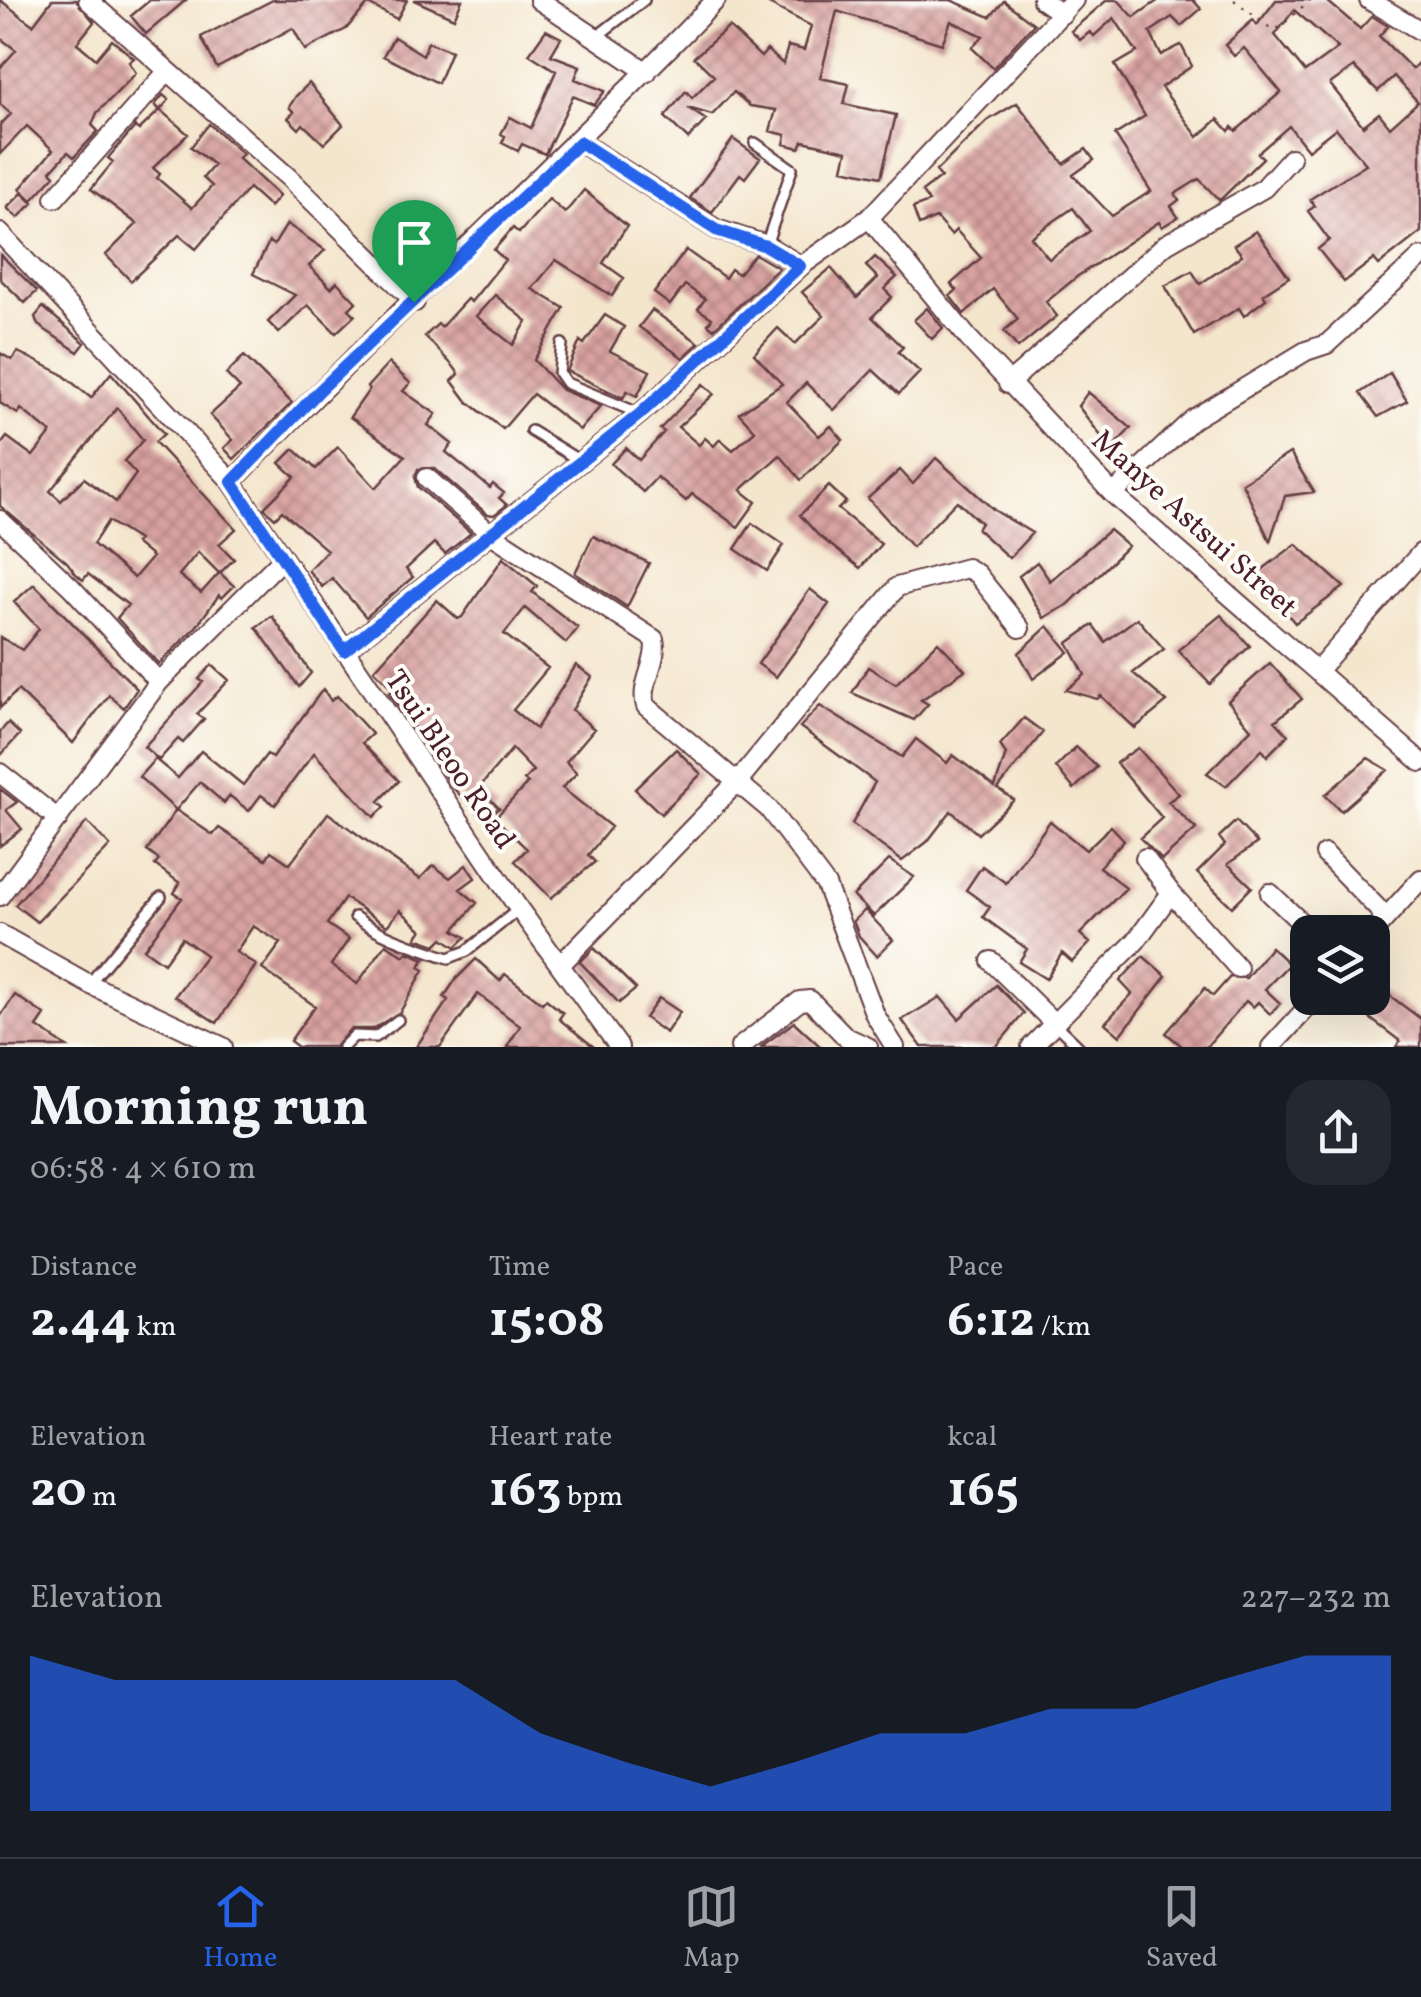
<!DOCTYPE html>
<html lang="en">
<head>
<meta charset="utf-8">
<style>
  :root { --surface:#171b24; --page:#242831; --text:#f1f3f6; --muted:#9ea1a6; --line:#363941; --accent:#2563eb }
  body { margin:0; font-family:Vollkorn,serif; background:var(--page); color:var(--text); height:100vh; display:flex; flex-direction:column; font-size:38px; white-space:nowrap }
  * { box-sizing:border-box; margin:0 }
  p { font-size:32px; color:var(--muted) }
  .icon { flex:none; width:55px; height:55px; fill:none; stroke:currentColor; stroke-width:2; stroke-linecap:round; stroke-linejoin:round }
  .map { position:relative; height:1047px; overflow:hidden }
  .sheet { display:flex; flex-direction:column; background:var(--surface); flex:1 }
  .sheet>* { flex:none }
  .buttons { position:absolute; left:1290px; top:915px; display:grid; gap:20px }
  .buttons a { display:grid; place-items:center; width:100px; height:100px; border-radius:20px; background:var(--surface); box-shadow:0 10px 40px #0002; font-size:50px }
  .pin { position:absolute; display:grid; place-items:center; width:85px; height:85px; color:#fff; margin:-102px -42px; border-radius:50% 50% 50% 0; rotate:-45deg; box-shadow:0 0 10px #0007 }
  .pin .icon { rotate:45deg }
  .round { display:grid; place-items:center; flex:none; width:105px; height:105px; border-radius:30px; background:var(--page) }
  .overview { display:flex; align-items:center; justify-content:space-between; height:170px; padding:0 30px }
  h1 { font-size:55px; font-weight:700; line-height:75px }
  .figures { display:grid; grid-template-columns:repeat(3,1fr); gap:15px; height:170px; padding:10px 30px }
  .figures div { display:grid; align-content:center }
  .figures b { font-size:50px; font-weight:700 }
  .figures small { font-size:28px; font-weight:400 }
  .figures p { font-size:28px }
  .chart { height:280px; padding:20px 30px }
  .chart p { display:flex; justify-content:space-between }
  .chart svg { width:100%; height:180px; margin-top:10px; fill:var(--accent); opacity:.7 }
  .tab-bar { display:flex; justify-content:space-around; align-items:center; height:140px; border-top:2px solid var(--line); background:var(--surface); font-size:28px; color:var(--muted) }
  .tab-bar a { display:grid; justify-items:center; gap:5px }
  .tab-bar .selected { color:var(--accent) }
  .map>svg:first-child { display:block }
</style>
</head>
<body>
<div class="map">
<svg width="1421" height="1047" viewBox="0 0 1421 1047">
  <defs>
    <pattern id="building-cross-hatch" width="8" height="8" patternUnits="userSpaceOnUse" patternTransform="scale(2.5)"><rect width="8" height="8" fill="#d8a2a0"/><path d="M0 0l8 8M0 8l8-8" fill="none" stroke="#b18383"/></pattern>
  </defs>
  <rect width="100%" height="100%" fill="#fdfcf7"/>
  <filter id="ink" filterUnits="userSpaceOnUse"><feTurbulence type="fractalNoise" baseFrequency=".01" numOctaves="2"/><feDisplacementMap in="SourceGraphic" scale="20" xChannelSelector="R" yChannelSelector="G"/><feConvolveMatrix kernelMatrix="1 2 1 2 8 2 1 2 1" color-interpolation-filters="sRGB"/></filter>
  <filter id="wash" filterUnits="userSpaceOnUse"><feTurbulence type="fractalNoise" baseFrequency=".0048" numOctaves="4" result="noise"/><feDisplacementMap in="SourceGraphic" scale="40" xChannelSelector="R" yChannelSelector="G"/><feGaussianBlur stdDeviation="2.25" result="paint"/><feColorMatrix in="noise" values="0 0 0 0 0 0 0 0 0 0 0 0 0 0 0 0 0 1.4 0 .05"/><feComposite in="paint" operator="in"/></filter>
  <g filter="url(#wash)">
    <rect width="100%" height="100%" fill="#f4e6cd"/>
    <g id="blocks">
      <path fill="url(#building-cross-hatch)" fill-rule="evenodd" d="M 0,0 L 33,25 L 52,0 L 76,0 L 94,22 L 77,43 L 96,59 L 112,40 L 134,58 L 129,62 L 136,73 L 97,113 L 92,125 L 98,131 L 74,157 L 68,152 L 51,171 L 55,175 L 32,200 L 20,189 L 53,150 L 27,126 L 0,154 L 0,125 L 11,114 L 0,104 L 0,68 L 16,50 L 0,38 Z
        M 150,0 L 186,0 L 146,34 L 131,16 Z
        M 273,0 L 407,0 L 397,19 L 368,4 L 346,29 L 305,50 L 293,28 L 217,68 L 201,37 Z
        M 414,0 L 462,0 L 454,18 Z
        M 761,0 L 951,0 L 990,17 L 1004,1 L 1034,24 L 993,68 L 972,48 L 983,36 L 951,21 L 942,44 L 837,11 L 820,78 L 849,84 L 844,104 L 896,115 L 881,177 L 843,169 L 847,151 L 803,141 L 800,148 L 784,144 L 786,135 L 770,131 L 776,110 L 750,106 L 734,92 L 712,115 L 688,108 L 706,120 L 688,139 L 665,117 L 686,91 L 692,98 L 714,76 L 694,57 L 729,27 L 761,57 L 767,50 L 783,64 L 788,46 L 804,50 L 811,26 Z
        M 1107,0 L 1118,0 L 1134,17 L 1159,0 L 1193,0 L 1201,9 L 1181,26 L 1172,17 L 1150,32 L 1161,55 L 1181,45 L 1192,66 L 1161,87 L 1198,137 L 1218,119 L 1229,131 L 1232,127 L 1236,131 L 1281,92 L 1244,48 L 1234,56 L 1225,45 L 1253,20 L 1257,25 L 1276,0 L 1326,0 L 1360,29 L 1372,16 L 1388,26 L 1379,36 L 1412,69 L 1421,60 L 1421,232 L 1379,265 L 1374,259 L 1344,282 L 1318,249 L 1329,240 L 1308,211 L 1315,206 L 1310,199 L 1366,164 L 1336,128 L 1308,150 L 1289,126 L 1258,153 L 1263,158 L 1222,198 L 1219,200 L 1199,179 L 1175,194 L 1179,200 L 1171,206 L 1178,217 L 1162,227 L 1159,222 L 1078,276 L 1046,302 L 1057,316 L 1018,348 L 1004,331 L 1018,319 L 993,289 L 964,314 L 950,296 L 957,290 L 951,284 L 981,258 L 956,230 L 951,235 L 936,218 L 919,225 L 913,208 L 929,202 L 922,192 L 941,177 L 936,171 L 987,121 L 1017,103 L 1064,164 L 1086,149 L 1094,160 L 1073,175 L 1112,216 L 1151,191 L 1115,135 L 1145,116 L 1115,65 L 1137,52 L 1114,18 L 1094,36 L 1090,32 L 1080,40 L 1071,31 ZM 1294,10 L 1338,48 L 1305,72 L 1275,35 ZM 1354,67 L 1378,91 L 1394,76 L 1418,102 L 1390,127 L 1379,113 L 1363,126 L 1330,84 ZM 1073,208 L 1090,231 L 1049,259 L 1031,237 Z
        M 546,30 L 561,38 L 551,55 L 580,66 L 575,79 L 605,91 L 594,105 L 573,96 L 545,154 L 522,144 L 518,151 L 502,143 L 505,136 L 501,134 L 510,117 L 531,128 L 556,71 L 529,54 Z
        M 394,37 L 423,55 L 428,42 L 451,51 L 438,83 L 383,56 Z
        M 309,83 L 343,125 L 324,144 L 303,124 L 299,129 L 288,118 L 294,112 L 289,107 L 296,96 Z
        M 163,95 L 169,100 L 160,110 L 188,134 L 153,168 L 160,174 L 157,178 L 192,208 L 212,186 L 203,178 L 214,165 L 191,147 L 209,124 L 243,154 L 238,158 L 279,196 L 270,207 L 249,188 L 196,249 L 179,235 L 131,281 L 106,255 L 137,224 L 91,189 L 113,162 L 108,158 L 135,127 L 139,130 L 160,110 L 155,105 Z
        M 733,139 L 760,158 L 745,178 L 740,174 L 712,212 L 690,198 Z
        M 584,190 L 627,226 L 603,263 L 624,278 L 612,296 L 556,260 L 532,289 L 564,308 L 534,360 L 562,390 L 601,406 L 580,430 L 533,394 L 503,429 L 467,401 L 452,381 L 459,374 L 454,367 L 425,336 L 438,324 L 441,327 L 467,299 L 471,302 L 505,260 L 494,250 L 513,228 L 519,233 L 549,199 L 565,213 ZM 495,295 L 527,321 L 513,345 L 476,316 Z
        M 22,193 L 33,203 L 18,218 L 7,208 Z
        M 287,224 L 325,250 L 309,266 L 331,288 L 337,282 L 356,302 L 349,309 L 355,315 L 336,333 L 308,305 L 279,333 L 268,322 L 295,295 L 253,274 L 269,242 L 274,245 Z
        M 1256,231 L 1289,277 L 1263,294 L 1266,299 L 1244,316 L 1239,308 L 1194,335 L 1165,286 L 1192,271 L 1200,284 L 1242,255 L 1234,245 Z
        M 686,250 L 725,278 L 731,269 L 738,274 L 755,254 L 779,268 L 714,329 L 708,324 L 712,318 L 698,309 L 705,299 L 685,285 L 670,305 L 654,293 Z
        M 0,254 L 37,291 L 25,303 L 0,279 Z
        M 875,257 L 897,277 L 884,289 L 892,297 L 872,317 L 903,347 L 898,352 L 920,372 L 899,394 L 873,370 L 834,410 L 806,383 L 787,402 L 819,436 L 831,426 L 843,440 L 801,480 L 780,455 L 741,490 L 756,502 L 738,527 L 692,494 L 686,501 L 657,477 L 643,492 L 611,464 L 626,448 L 639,460 L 664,432 L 660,429 L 703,384 L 714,394 L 678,427 L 699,445 L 705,438 L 714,446 L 720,439 L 733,450 L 755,431 L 739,413 L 782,384 L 754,354 L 778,328 L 795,344 L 824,316 L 802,292 L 831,268 L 857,298 L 878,278 L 866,266 Z
        M 43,307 L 85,343 L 78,352 L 38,325 L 35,317 Z
        M 927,308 L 943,328 L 932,339 L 914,320 Z
        M 652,310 L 699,343 L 683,358 L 639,327 Z
        M 605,315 L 624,327 L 610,351 L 650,371 L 637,396 L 627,391 L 623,398 L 567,371 L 580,341 L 584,344 Z
        M 18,352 L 62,374 L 91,398 L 111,373 L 164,434 L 155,442 L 236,529 L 219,544 L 234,559 L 220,573 L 234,586 L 222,598 L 219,595 L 196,627 L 159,664 L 117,618 L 128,605 L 88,574 L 83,580 L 76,574 L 67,562 L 0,506 L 0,446 L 7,437 L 33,456 L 51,433 L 21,409 L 18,414 L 0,403 L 0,353 L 12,360 ZM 117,408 L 143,440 L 124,461 L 136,474 L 116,502 L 84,478 L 61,501 L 50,491 ZM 108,521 L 138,540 L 135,543 L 152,557 L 134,578 L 93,544 ZM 198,552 L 219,573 L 201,593 L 179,575 Z
        M 244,356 L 292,403 L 234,459 L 224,448 L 233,440 L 210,415 L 240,388 L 226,374 Z
        M 389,363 L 410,383 L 403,391 L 436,414 L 428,425 L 452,444 L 446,452 L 490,488 L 493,484 L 504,493 L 499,498 L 507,505 L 494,515 L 487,514 L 434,468 L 418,469 L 415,477 L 418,487 L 471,533 L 445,554 L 434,543 L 406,569 L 413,577 L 366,617 L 332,578 L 322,587 L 308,570 L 327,550 L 282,511 L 275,518 L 264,508 L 295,477 L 280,463 L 294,449 L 316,469 L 338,447 L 376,488 L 405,456 L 350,417 L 369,390 L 367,387 Z
        M 1390,373 L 1407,401 L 1378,417 L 1360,393 Z
        M 1088,392 L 1131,428 L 1111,449 L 1078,406 Z
        M 1290,453 L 1314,492 L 1285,496 L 1270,541 L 1242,483 Z
        M 936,458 L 994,510 L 1032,533 L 1009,558 L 977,529 L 981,523 L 957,501 L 912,547 L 868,498 L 900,470 L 913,484 Z
        M 829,486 L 846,502 L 838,509 L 881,544 L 860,568 L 818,535 L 800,515 Z
        M 752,523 L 784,545 L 767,571 L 735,549 Z
        M 1109,530 L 1128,546 L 1069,604 L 1044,618 L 1019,576 L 1037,562 L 1050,581 Z
        M 593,536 L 649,563 L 627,607 L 575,573 Z
        M 1296,544 L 1344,587 L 1295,623 L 1255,575 Z
        M 503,558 L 537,586 L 532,592 L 578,628 L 566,643 L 525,608 L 504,634 L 548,668 L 513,710 L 536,729 L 576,665 L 592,677 L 572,710 L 594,729 L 566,762 L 577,773 L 562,788 L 611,827 L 588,855 L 595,862 L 551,898 L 515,861 L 527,849 L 495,818 L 528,783 L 524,780 L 533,771 L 512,749 L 479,788 L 499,808 L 484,819 L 453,788 L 426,748 L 432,743 L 409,723 L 389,693 L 393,689 L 374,670 L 437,600 L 458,619 L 462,617 Z
        M 34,584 L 137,689 L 124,708 L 109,695 L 73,743 L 18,690 L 0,708 L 0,637 L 22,650 L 39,629 L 14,602 Z
        M 810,589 L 829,604 L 776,677 L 758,664 Z
        M 1221,615 L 1250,646 L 1210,684 L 1178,650 Z
        M 272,616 L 311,673 L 299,687 L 256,627 Z
        M 1137,618 L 1164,649 L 1133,673 L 1167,702 L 1135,728 L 1101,696 L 1097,699 L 1066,690 L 1085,675 L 1068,643 L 1093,625 L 1105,642 Z
        M 1048,626 L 1069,652 L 1033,679 L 1019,653 Z
        M 938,642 L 965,670 L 921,700 L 928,704 L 914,720 L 852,693 L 868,667 L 896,684 Z
        M 1270,663 L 1302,699 L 1275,721 L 1288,735 L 1267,756 L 1262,749 L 1226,786 L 1207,773 L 1251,729 L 1228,701 Z
        M 212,665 L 229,680 L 197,714 L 204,719 L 183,743 L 178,739 L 159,760 L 144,747 L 203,682 L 199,679 Z
        M 323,689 L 331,701 L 337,696 L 372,734 L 362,743 L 399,781 L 379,801 L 385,807 L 374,817 L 314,753 L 275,805 L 261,795 L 249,811 L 230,796 L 224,803 L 200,782 L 176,810 L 213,835 L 219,828 L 266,859 L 271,851 L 290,864 L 328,813 L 420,879 L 433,865 L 450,878 L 466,865 L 475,878 L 460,889 L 477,903 L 454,930 L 466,937 L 456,947 L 443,938 L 436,945 L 416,938 L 422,930 L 400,910 L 387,926 L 345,898 L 327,924 L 349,939 L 331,965 L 357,984 L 386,944 L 404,956 L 407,952 L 425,959 L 419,967 L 424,970 L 400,1012 L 373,1029 L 350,1029 L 335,1047 L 298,1047 L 290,1041 L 315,1006 L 262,969 L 281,943 L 253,926 L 236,952 L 256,965 L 217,1023 L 175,996 L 206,955 L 182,938 L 164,963 L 144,949 L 182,898 L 174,893 L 180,883 L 155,865 L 159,860 L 147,851 L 176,810 L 139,777 L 155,759 L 178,778 L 201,751 L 243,785 L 267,754 L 272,758 Z
        M 820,706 L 902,757 L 916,739 L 947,763 L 953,755 L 995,787 L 1006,754 L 1000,745 L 1024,718 L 1043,732 L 998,789 L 1014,800 L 978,834 L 951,811 L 927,842 L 902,861 L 852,824 L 875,782 L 800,727 Z
        M 8,723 L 20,734 L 0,756 L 0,732 Z
        M 1076,747 L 1097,767 L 1074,789 L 1056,767 Z
        M 1138,748 L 1179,794 L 1168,802 L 1196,829 L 1162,860 L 1140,838 L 1162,818 L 1116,763 Z
        M 676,749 L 701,774 L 661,814 L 635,789 Z
        M 1368,758 L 1388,770 L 1341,811 L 1325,795 Z
        M 0,789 L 17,802 L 6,810 L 22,829 L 0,846 Z
        M 1050,821 L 1086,850 L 1111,826 L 1124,840 L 1099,867 L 1126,888 L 1080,934 L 1090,943 L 1072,962 L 1062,953 L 1046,979 L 1019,962 L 1027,949 L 983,917 L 990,907 L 966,890 L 982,866 L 1006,883 Z
        M 1236,821 L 1257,843 L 1228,864 L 1252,887 L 1232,907 L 1197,873 L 1225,845 L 1219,837 Z
        M 87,822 L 110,846 L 37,922 L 15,905 Z
        M 889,860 L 914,877 L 874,916 L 853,896 Z
        M 865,910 L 893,940 L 877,956 L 859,936 L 853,921 Z
        M 1271,947 L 1289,964 L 1265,989 L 1280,1003 L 1270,1014 L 1258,1002 L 1253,1007 L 1246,1001 L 1206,1047 L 1183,1047 L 1166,1033 L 1205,988 L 1213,996 L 1230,977 L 1246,978 Z
        M 594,948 L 636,989 L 619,1003 L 580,962 Z
        M 1143,956 L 1166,976 L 1120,1036 L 1105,1023 L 1132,994 L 1120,981 Z
        M 476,959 L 500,981 L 505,974 L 542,1003 L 546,999 L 563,1013 L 559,1019 L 594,1047 L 507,1047 L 520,1026 L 478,994 L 440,1047 L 416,1047 L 448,1000 L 444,997 L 456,979 Z
        M 996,985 L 1024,1013 L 996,1047 L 922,1047 L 902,1020 L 940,997 L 959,1019 Z
        M 1377,986 L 1421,1019 L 1421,1047 L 1396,1047 L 1400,1041 L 1359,1010 Z
        M 15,995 L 45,1015 L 37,1027 L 67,1047 L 0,1047 L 0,1017 Z
        M 659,998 L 680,1012 L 666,1033 L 645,1018 Z
        M 794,1022 L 821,1047 L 761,1047 L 763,1045 Z"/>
    </g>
  </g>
  <g filter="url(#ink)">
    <use href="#blocks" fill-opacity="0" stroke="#643d43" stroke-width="2.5"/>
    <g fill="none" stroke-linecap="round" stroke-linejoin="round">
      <g stroke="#643d43" stroke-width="14">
        <path id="lane" d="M 596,37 L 644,0
          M 755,143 L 792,169 L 766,245
          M 562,344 L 559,373 L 566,383 L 638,413
          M 531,431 L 580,461
          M 355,917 C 382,937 417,947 449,958 L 467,951 L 519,909
          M 89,984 L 161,897
          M 1056,1025 L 1079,1047
          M 343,1047 L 354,1036 L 376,1037 L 398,1020"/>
      </g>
      <g stroke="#643d43" stroke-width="22">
        <path id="street" d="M 88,0 L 288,177 L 415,302
          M 539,0 L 647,72
          M 1042,0 L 1062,14
          M 1369,0 L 1421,31
          M 580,142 L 716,229 L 766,245 L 801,266
          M 55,198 L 167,72
          M 869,218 L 969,339 L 1113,494 L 1421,762
          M 0,233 L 232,482 L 519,909 L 619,1047
          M 1008,384 L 1166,244 L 1264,188 L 1291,158
          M 427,478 L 491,534 L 654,639 C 659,662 639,684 646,706 L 768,808 L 826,885 L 875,1015 L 895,1047
          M 232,482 C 389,317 558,164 716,0
          M 1113,494 L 1193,419 L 1306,351 L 1327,344 L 1421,257
          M 0,520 L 71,587 L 159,682
          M 344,651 L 640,414 L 801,266 L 869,218 L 1074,0
          M 1317,671 L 1421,553
          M 0,773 L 58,819
          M 1325,854 L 1386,917
          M 1171,893 L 1238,968
          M 1270,893 L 1311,932
          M 0,896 L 159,682 L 283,558
          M 1372,933 L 1421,879
          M 0,934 L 89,984 L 223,1047
          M 991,961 L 1055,1024
          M 561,964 L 739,780 L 897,587 L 967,568 L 977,574 L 1020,628
          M 740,1047 L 800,1001 L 810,1000 L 846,1037 L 868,1047
          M 1031,1047 L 1136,941 L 1171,893 L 1145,858
          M 1271,1047 L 1316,998"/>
      </g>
      <path stroke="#643d43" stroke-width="2.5" stroke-dasharray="2.5 8" stroke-linecap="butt" d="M 1234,0 L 1269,27 L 1279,28 L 1310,0"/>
      <use href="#lane" stroke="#fff" stroke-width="9"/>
      <use href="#street" stroke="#fff" stroke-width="18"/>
    </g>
  </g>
  <g fill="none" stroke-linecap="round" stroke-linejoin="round" filter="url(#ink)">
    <g stroke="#fff" stroke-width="20">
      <path id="route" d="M 580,142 L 716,230 L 766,246 L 800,266 L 640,414 L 344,651 L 232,482 L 318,392 Z"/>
    </g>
    <use href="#route" stroke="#2563eb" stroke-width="12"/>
  </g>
  <g text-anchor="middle" stroke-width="8" stroke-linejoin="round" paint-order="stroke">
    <g font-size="30" fill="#4a1f2b" stroke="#fdfcf7">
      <text transform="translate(1195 523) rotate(42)" y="10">Manye Astsui Street</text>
      <text transform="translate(451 759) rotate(56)" y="10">Tsui Bleoo Road</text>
    </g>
  </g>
</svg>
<div class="buttons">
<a><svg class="icon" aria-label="layers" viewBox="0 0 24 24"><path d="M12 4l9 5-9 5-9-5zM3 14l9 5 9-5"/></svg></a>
</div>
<div class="pin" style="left:414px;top:302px;background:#1e9e55"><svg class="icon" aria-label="arrive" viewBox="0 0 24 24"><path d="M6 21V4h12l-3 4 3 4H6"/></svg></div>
</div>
<section class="sheet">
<div class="overview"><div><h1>Morning run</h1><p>06:58 · 4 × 610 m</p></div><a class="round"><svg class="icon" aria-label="share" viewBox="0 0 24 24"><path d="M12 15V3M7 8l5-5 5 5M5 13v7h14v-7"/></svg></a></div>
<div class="figures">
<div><p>Distance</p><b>2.44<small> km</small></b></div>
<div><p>Time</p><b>15:08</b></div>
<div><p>Pace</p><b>6:12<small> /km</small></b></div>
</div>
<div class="figures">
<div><p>Elevation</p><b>20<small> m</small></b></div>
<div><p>Heart rate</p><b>163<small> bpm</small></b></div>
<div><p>kcal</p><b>165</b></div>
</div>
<div class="chart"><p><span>Elevation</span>227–232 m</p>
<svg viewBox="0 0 160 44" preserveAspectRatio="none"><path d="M0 44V6L10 12L20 12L30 12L40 12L50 12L60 25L70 32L80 38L90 32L100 25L110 25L120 19L130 19L140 12L150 6L160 6V44z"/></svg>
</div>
</section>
<nav class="tab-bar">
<a class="selected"><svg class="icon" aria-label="home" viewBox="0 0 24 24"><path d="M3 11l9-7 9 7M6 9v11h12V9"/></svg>Home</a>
<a><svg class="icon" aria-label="map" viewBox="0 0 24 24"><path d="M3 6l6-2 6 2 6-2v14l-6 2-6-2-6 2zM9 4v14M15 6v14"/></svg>Map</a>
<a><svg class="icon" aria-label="saved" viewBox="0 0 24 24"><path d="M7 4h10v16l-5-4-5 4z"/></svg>Saved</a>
</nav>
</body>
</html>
